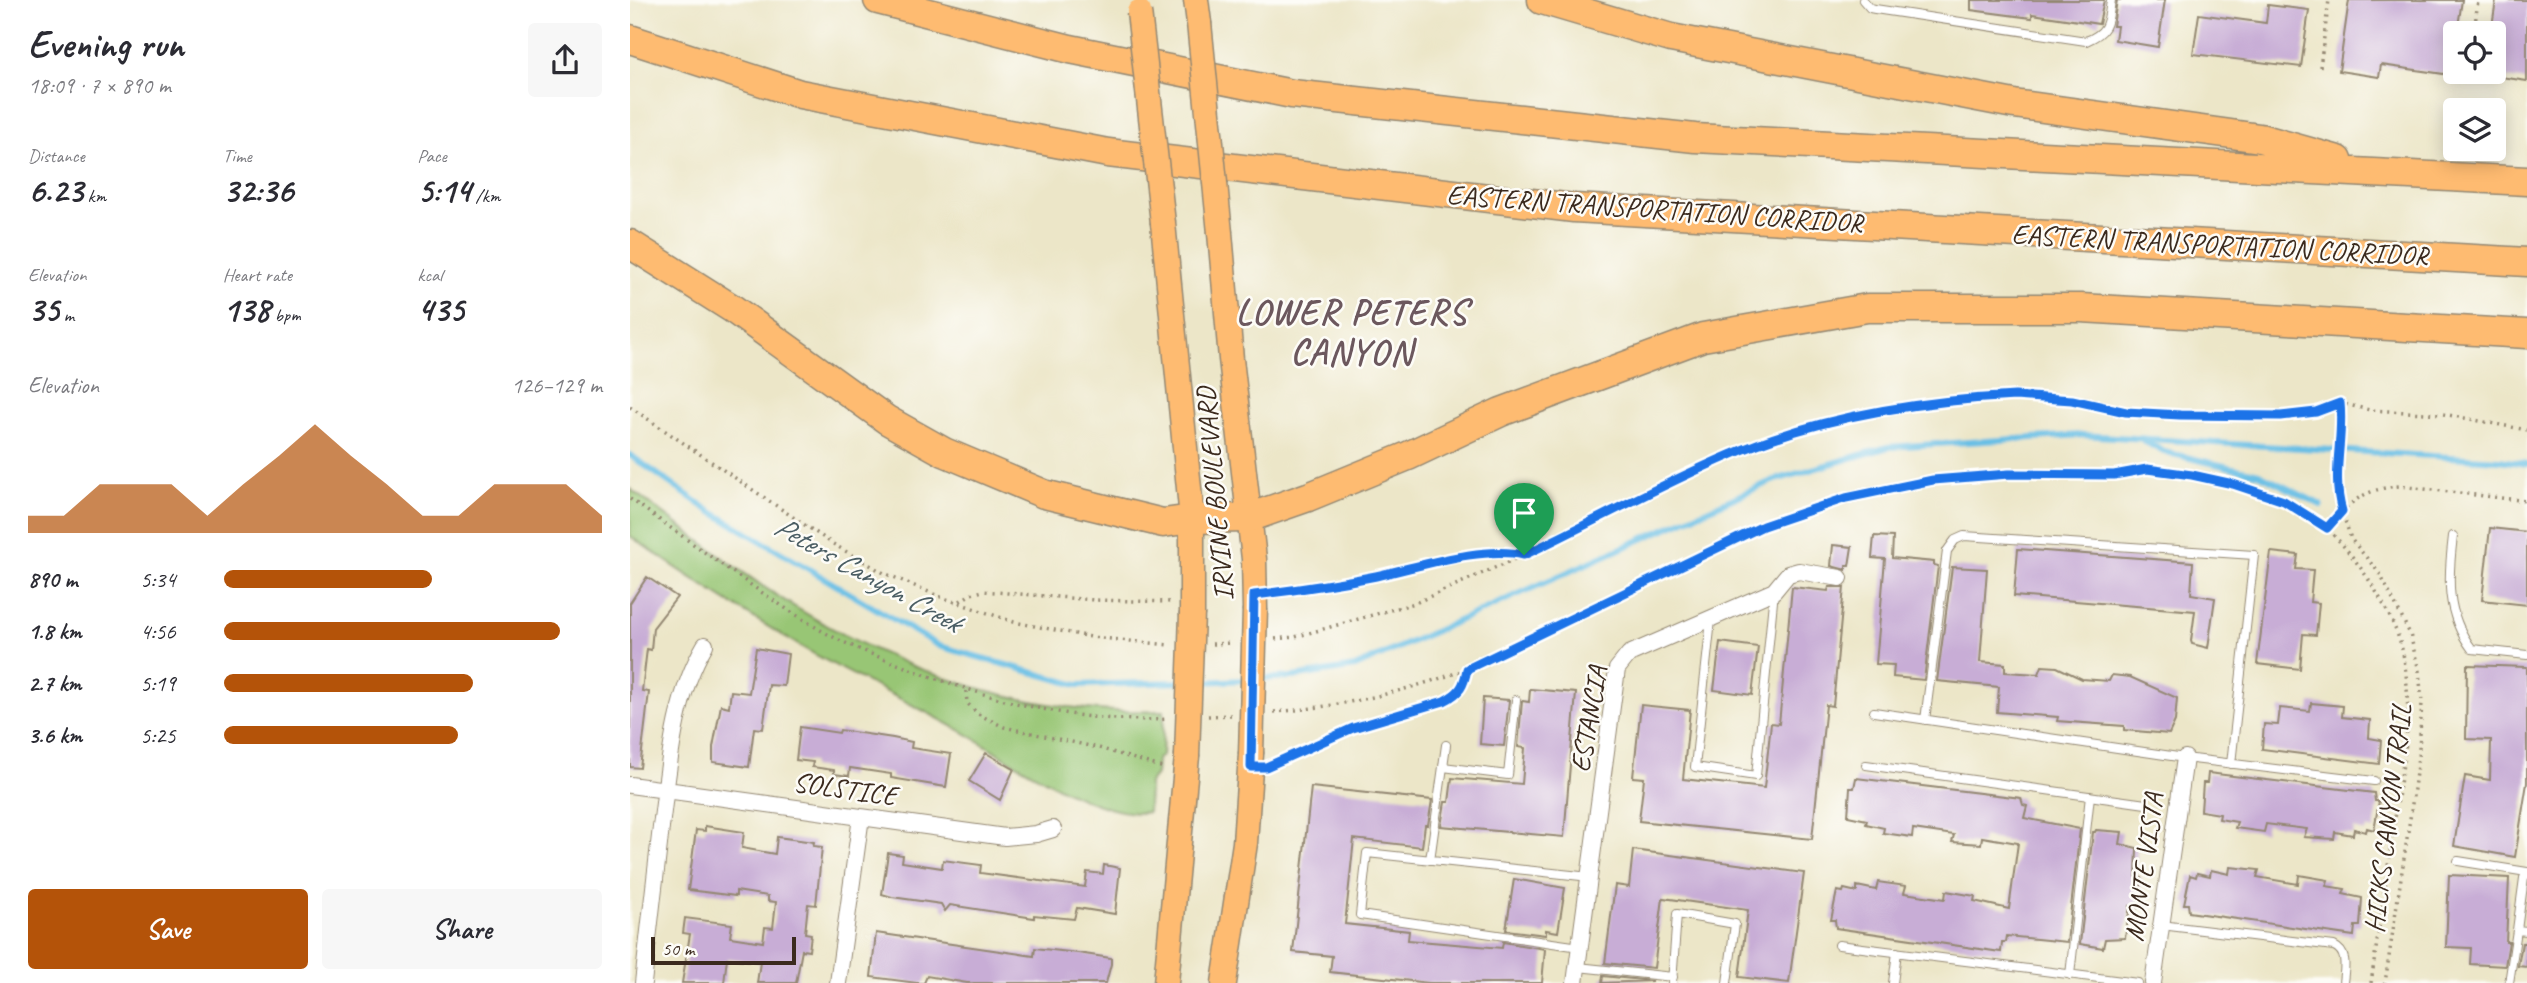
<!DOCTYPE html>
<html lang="en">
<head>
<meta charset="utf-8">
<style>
  :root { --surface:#fff; --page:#f7f7f7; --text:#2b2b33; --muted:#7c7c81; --accent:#b45309 }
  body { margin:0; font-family:Caveat,sans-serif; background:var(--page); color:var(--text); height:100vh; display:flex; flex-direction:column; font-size:26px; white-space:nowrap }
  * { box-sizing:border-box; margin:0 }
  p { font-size:23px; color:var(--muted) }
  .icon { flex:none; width:38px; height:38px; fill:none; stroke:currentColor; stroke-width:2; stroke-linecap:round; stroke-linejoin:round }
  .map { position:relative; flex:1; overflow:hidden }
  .panel { display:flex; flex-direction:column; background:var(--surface); width:630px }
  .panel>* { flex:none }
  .buttons { position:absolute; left:1813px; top:21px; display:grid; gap:14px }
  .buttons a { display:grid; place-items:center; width:63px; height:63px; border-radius:7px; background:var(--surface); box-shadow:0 4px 18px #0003; font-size:35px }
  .scale { position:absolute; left:21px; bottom:18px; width:145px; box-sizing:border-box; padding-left:7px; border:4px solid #3b2a1e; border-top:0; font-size:19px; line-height:24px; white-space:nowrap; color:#3b2a1e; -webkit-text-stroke:5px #fdfcf7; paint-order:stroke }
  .pin { position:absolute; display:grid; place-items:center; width:60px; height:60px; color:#fff; margin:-72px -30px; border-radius:50% 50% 50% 0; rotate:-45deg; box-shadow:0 0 7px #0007 }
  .pin .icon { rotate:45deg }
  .round { display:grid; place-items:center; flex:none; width:74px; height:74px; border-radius:7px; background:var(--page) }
  .summary { display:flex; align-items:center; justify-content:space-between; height:119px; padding:0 28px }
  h1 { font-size:38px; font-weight:700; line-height:52px }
  .figures { display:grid; grid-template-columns:repeat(3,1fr); gap:10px; height:119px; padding:7px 28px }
  .figures div { display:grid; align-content:center }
  .figures b { font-size:35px; font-weight:700 }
  .figures small { font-size:19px; font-weight:400 }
  .figures p { font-size:19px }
  .chart { height:196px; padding:14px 28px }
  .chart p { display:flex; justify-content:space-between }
  .chart svg { width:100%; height:126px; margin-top:7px; fill:var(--accent); opacity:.7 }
  .button { display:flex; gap:14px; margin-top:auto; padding:14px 28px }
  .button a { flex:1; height:80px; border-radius:7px; background:var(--accent); color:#fff; font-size:28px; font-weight:700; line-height:80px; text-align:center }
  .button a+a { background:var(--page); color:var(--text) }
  ul { padding:0 28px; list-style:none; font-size:23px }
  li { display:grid; grid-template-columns:112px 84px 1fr; align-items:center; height:52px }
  li i { height:18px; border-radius:9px; background:var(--accent) }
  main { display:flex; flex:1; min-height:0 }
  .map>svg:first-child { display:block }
</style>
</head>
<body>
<main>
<section class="panel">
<div class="summary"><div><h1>Evening run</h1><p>18:09 · 7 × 890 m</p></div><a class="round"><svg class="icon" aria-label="share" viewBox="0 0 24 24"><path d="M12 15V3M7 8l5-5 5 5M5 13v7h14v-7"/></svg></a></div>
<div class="figures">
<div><p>Distance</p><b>6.23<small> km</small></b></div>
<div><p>Time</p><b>32:36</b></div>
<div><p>Pace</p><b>5:14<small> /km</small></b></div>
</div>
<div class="figures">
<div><p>Elevation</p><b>35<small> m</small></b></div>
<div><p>Heart rate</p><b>138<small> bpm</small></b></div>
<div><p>kcal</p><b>435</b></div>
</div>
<div class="chart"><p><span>Elevation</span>126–129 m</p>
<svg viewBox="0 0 160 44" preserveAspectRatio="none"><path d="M0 44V38L10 38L20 27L30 27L40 27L50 38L60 27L70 17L80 6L90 17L100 27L110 38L120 38L130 27L140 27L150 27L160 38V44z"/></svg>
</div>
<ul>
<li><b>890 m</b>5:34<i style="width:55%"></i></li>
<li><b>1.8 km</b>4:56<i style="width:89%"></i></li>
<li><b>2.7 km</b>5:19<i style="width:66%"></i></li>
<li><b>3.6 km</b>5:25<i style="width:62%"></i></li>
</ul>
<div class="button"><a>Save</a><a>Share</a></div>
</section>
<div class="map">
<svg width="1897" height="983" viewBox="0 0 1897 983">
  <rect width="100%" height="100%" fill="#fdfcf7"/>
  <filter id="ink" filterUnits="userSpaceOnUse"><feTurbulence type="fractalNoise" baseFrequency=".0143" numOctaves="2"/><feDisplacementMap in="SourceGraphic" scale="14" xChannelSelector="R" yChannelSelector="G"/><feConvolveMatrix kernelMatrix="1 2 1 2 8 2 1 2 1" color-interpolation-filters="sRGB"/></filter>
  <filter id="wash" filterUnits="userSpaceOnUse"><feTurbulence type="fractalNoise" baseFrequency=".00686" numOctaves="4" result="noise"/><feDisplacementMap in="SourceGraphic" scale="28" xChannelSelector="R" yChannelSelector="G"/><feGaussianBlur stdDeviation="1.57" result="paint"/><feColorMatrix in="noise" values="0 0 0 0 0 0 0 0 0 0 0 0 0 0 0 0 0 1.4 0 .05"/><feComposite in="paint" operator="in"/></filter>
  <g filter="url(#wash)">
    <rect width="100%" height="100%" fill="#ece6c8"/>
    <path fill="#98c675" stroke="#6a784a" stroke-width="2" d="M 0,489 C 55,529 107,571 165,607 C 275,674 404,717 534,711 L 532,756 L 527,759 L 526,775 L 519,783 L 518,812 C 468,821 376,756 331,731 C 278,701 223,677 170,646 C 113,612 55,575 0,536 Z"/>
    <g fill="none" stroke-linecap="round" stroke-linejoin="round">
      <path stroke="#69bfe5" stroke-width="6" d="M 1514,441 L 1534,452 L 1629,474 L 1691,505
        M 0,455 L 77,509 L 309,646 L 447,685 L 554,682
        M 628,679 L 663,677 L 725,667 L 1142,481 L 1258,447 L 1452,435 L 1869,460 L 1897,464
        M 565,682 L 617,680"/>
    </g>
    <g id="blocks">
      <path fill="#c8add6" d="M 1341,0 L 1474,0 L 1469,24 L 1402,14 L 1402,18 L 1341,10 Z
        M 1487,0 L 1535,0 L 1528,47 L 1485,40 L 1487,26 L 1483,26 Z
        M 1719,0 L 1832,0 L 1827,33 L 1825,33 L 1821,75 L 1751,65 L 1749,77 L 1709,71 Z
        M 1866,0 L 1897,0 L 1897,81 L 1864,76 L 1864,33 L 1861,33 Z
        M 1638,5 L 1679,10 L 1671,67 L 1563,54 L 1569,14 L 1636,23 Z
        M 1860,528 L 1897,532 L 1897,605 L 1852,600 Z
        M 1244,536 L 1263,537 L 1262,558 L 1304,562 L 1304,565 L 1308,566 L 1294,680 L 1263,677 L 1264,665 L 1246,664 L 1255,559 L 1242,558 Z
        M 1203,545 L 1222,547 L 1219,566 L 1216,566 L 1216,570 L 1201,566 Z
        M 1388,549 L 1563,562 L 1561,594 L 1585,598 L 1578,648 L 1562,644 L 1561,641 L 1565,611 L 1384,596 Z
        M 1641,552 L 1668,555 L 1666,569 L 1683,570 L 1680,602 L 1689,603 L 1686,635 L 1673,634 L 1670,669 L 1627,664 Z
        M 1322,567 L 1357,569 L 1350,662 L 1375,664 L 1375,672 L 1409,674 L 1412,666 L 1427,667 L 1452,679 L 1479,681 L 1482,675 L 1500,677 L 1547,698 L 1545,721 L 1539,734 L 1494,730 L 1494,726 L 1427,721 L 1428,717 L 1367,712 L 1369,687 L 1307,681 Z
        M 17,577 L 47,597 L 23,628 L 21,650 L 17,649 L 12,691 L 19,692 L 10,768 L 0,767 L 0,603 Z
        M 1162,587 L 1198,591 L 1199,587 L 1214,587 L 1203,706 L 1196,705 L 1182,839 L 1009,821 L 1014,778 L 1003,777 L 1011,705 L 1060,710 L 1053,779 L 1134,788 L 1141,723 L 1149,724 Z
        M 1090,642 L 1128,647 L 1122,695 L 1084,690 Z
        M 126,648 L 158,654 L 154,686 L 139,685 L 133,729 L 124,728 L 119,767 L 83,762 L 83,747 L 91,705 L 99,707 L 101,691 L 119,693 Z
        M 1837,665 L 1897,667 L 1897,783 L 1885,857 L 1824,846 L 1835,776 L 1860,780 L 1861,740 L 1836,739 Z
        M 900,689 L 946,693 L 934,837 L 811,826 L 815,802 L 819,802 L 822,778 L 892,784 L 895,748 L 888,747 L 892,701 L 899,702 Z
        M 853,698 L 879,700 L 874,746 L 850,744 Z
        M 1681,703 L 1713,706 L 1712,717 L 1740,720 L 1739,738 L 1751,740 L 1749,764 L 1632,749 L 1634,724 L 1648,725 L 1650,708 L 1680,711 Z
        M 170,727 L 209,733 L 210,730 L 263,738 L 282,742 L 281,748 L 321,754 L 316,787 L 261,778 L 261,774 L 220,768 L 219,776 L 204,774 L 204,770 L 182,767 L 183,762 L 166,760 Z
        M 356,753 L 384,769 L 370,800 L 339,781 Z
        M 1578,773 L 1744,793 L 1745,801 L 1749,801 L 1744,830 L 1737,828 L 1736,832 L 1724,829 L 1723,835 L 1705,832 L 1704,839 L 1674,837 L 1677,829 L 1636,824 L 1634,832 L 1605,828 L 1607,822 L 1589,819 L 1590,814 L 1571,811 L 1573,783 L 1577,783 Z
        M 1226,778 L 1391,798 L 1393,805 L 1397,806 L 1394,818 L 1450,829 L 1437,942 L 1377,936 L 1376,942 L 1372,942 L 1371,952 L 1206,928 L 1205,920 L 1201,920 L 1207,891 L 1213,892 L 1214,889 L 1227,892 L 1227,886 L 1246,890 L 1248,882 L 1276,886 L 1274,893 L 1315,899 L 1316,891 L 1345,896 L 1344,901 L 1379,909 L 1388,843 L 1352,837 L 1351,844 L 1322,842 L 1324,835 L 1283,829 L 1282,837 L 1253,833 L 1254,828 L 1236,824 L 1237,820 L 1218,816 L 1220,788 L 1224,788 Z
        M 681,787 L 802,800 L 798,825 L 795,825 L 792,847 L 724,839 L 715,924 L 779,931 L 778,940 L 872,948 L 873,942 L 915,949 L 912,983 L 799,983 L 700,972 L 702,956 L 663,952 Z
        M 75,826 L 114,832 L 112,848 L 145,854 L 147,837 L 184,842 L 183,846 L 192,847 L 186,905 L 178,904 L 175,933 L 181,934 L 179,951 L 172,950 L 166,983 L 127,983 L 130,962 L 97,958 L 94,983 L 52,983 L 60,934 L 53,933 L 55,918 L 102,924 L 100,937 L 133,942 L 135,927 L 143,928 L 146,902 L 138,901 L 138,896 L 106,891 L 106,896 L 58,890 L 66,830 L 75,831 Z
        M 1466,830 L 1492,832 L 1490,844 L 1507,848 L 1506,877 L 1512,878 L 1508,908 L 1500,906 L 1495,938 L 1475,939 L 1473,948 L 1450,944 L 1463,832 L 1465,832 Z
        M 1003,850 L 1174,873 L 1159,983 L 1109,977 L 1118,910 L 1033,898 L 1024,968 L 975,963 L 985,885 L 999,887 Z
        M 258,853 L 273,855 L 272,862 L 312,868 L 313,860 L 351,865 L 350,873 L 455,887 L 457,872 L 473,874 L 474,865 L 490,868 L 485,914 L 447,908 L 444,919 L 404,915 L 404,918 L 320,905 L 315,911 L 311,904 L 262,897 L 252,894 Z
        M 1600,867 L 1629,870 L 1627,877 L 1668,884 L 1669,875 L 1698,880 L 1696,886 L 1715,889 L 1713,894 L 1732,898 L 1730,926 L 1725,926 L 1724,936 L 1559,912 L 1558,904 L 1554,904 L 1560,875 L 1566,877 L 1567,873 L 1580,876 L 1581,870 L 1599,874 Z
        M 1819,875 L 1879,878 L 1876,942 L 1879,942 L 1875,966 L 1840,964 L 1841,948 L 1816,947 Z
        M 884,879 L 935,888 L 928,932 L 916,930 L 916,935 L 876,930 Z
        M 246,933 L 404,956 L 405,948 L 448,953 L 481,958 L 481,964 L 476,983 L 337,983 L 297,976 L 294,983 L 287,983 L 241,977 Z
        M 1892,943 L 1897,943 L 1897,967 L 1888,966 Z
        M 973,976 L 1022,981 L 972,983 Z"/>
    </g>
  </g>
  <g filter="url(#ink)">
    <use href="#blocks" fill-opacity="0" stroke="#948873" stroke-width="2"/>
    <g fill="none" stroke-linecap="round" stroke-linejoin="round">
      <g stroke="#948873" stroke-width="10">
        <path id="lane" d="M 1233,0 L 1240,8 L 1245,9 L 1456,41 C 1479,32 1478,22 1481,0
          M 1823,536 C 1818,577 1815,613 1842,649 L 1897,655
          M 1081,620 L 1065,767 L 1126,776 L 1144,591
          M 1244,712 L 1555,758 L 1744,781
          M 1295,720 L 1317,551 L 1325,540 L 1334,536 L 1624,555 L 1601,764
          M 1236,765 L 1516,804
          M 813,767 L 878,775 L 886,700
          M 800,860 L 816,745
          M 1828,861 L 1897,872
          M 1531,925 L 1704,946 C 1719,953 1714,970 1713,983
          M 1887,930 L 1894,878 L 1897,874
          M 1209,945 L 1508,983
          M 950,947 L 730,915 L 737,853 L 960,877
          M 948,967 L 1043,977
          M 1440,975 L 1460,796
          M 1042,983 L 1047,914 L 1105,924 L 1097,983
          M 1263,983 L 1267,952
          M 1879,983 L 1887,930 L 1897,931"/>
      </g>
      <g stroke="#948873" stroke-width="18">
        <path id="street" d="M 0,785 L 375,837 L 406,834 L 423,829
          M 13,983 C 19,931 25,879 31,827 C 39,766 43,699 75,645
          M 208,983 L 231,817
          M 945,983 L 987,669 L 999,654 L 1144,591 L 1158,574 L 1169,571 L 1210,578
          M 1523,983 L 1555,758"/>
      </g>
      <g stroke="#948873" stroke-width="27">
        <path id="primary" d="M 566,0 L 569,23
          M 533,223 L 562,519 L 562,613
          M 590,233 L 601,359 L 624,559 L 625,609
          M 536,983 L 557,756
          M 594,983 L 615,843 L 621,754"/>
      </g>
      <g stroke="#948873" stroke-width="31">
        <path id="highway" d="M 248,0 L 440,49 L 662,94 L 1065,138 L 1897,181
          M 912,0 L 1041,38 L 1384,104 L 1630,138 L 1708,160
          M 0,39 L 170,94 L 478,153 L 944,208 L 1897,262
          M 0,244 L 103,309 L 257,420 L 314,452 L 414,494 L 533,523 L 562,519 L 618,518 L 678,497 L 778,456 L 871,412 L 1073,337 L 1237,308 L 1451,308 L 1897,334"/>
      </g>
      <path stroke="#948873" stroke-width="3.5" stroke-dasharray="2 5" stroke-linecap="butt" d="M 1844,33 L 1848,0
        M 1690,67 L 1699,0
        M 1840,74 L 1840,72
        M 1710,404 L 1711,415 L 1706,478 L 1708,499 L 1721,539 L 1750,574 L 1780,634 L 1789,671 L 1792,702 L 1789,749 L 1781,812 L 1755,983
        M 0,407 L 203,544 L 254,573 L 308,596 L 384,622 L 461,637 L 540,645
        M 0,499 C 59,540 117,585 179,623 C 208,642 243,655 275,667 C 358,699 449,725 539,719
        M 1697,528 C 1719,502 1734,489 1769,486 L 1897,501
        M 644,593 C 691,587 736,578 782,568 C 818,561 858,547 894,555
        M 330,601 L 341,594 L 353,591 L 464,600 L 543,602
        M 645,639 L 665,637 L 785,603 L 894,555 L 1101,455 L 1169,431 L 1235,413 L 1321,399 L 1385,396 L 1442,400 L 1496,412 L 1551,415 L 1651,416 L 1686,412 L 1710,403 L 1740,410 L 1813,414 L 1897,430
        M 582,644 L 602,643
        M 336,691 L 337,703 L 348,714 L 374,727 L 469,748 L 534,768
        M 644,712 C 711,707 774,692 837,669 C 964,615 1082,536 1216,498 C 1268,483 1326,474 1381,474 C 1404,474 1427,477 1450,476 C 1462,476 1473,476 1485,475 C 1496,473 1508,469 1519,470 C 1568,470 1662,495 1697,529 C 1726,555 1760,608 1771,645 C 1779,676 1778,711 1776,743 L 1741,983
        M 578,716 L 602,715
        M 640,765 L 723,728 L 814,701 C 830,693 834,686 837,669"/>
      <use href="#lane" stroke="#fff" stroke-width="8"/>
      <use href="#street" stroke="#fff" stroke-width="16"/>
      <use href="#primary" stroke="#febb71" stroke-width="24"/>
      <use href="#highway" stroke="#febb71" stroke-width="28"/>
      <g stroke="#948873" stroke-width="27" stroke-linecap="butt">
        <path id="primary-bridge" d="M 509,12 L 533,223
          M 569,23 L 590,233
          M 621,754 L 625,609
          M 557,756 L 562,613"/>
      </g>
      <use href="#primary-bridge" stroke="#febb71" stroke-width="24"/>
    </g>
  </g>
  <g fill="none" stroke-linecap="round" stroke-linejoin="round" filter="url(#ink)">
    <g stroke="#fff" stroke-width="14">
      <path id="route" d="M 1385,396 L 1442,400 L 1496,412 L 1550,415 L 1651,416 L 1686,412 L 1710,403 C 1714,440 1701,474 1712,511 L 1697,528 L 1654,501 L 1603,484 L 1562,475 L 1517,469 L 1484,475 L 1379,474 L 1303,480 L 1216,498 L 1133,526 L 837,669 C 834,686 830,693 814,701 L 723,728 L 636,767 L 621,767 L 624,595 C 666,590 706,584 746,576 C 789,567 851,545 894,555 C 963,522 1030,485 1100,455 C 1190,416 1288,401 1385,396 Z"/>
    </g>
    <use href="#route" stroke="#1a73e8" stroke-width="9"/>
  </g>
  <g text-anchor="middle" stroke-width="5" stroke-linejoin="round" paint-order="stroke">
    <g font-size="28" fill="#3b2a1e" stroke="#fdfcf7">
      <text transform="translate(1025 208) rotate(4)" y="10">EASTERN TRANSPORTATION CORRIDOR</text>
      <text transform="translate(1590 244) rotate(3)" y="10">EASTERN TRANSPORTATION CORRIDOR</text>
      <text transform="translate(584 494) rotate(-95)" y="10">IRVINE BOULEVARD</text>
      <text transform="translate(958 719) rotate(-80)" y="10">ESTANCIA</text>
      <text transform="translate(215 788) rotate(8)" y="10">SOLSTICE</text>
      <text transform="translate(1757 818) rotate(-83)" y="10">HICKS CANYON TRAIL</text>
      <text transform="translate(1513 867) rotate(-82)" y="10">MONTE VISTA</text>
    </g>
    <g font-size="30" font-style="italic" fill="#4b5e64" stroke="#fdfcf7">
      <text transform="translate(238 574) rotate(29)" y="10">Peters Canyon Creek</text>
    </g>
    <g font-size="35" font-weight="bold" letter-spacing="2" fill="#6c585e" stroke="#fdfcf7">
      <text x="722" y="324">LOWER PETERS<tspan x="722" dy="40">CANYON</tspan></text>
    </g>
  </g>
</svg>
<div class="buttons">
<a><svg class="icon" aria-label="locate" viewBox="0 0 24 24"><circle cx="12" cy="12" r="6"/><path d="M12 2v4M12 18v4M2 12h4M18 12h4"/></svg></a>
<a><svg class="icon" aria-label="layers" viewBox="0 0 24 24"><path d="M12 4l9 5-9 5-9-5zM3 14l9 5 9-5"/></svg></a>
</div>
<div class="scale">50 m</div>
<div class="pin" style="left:894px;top:555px;background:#1e9e55"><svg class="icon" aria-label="arrive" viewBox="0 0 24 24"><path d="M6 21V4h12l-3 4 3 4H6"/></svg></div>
</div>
</main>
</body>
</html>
